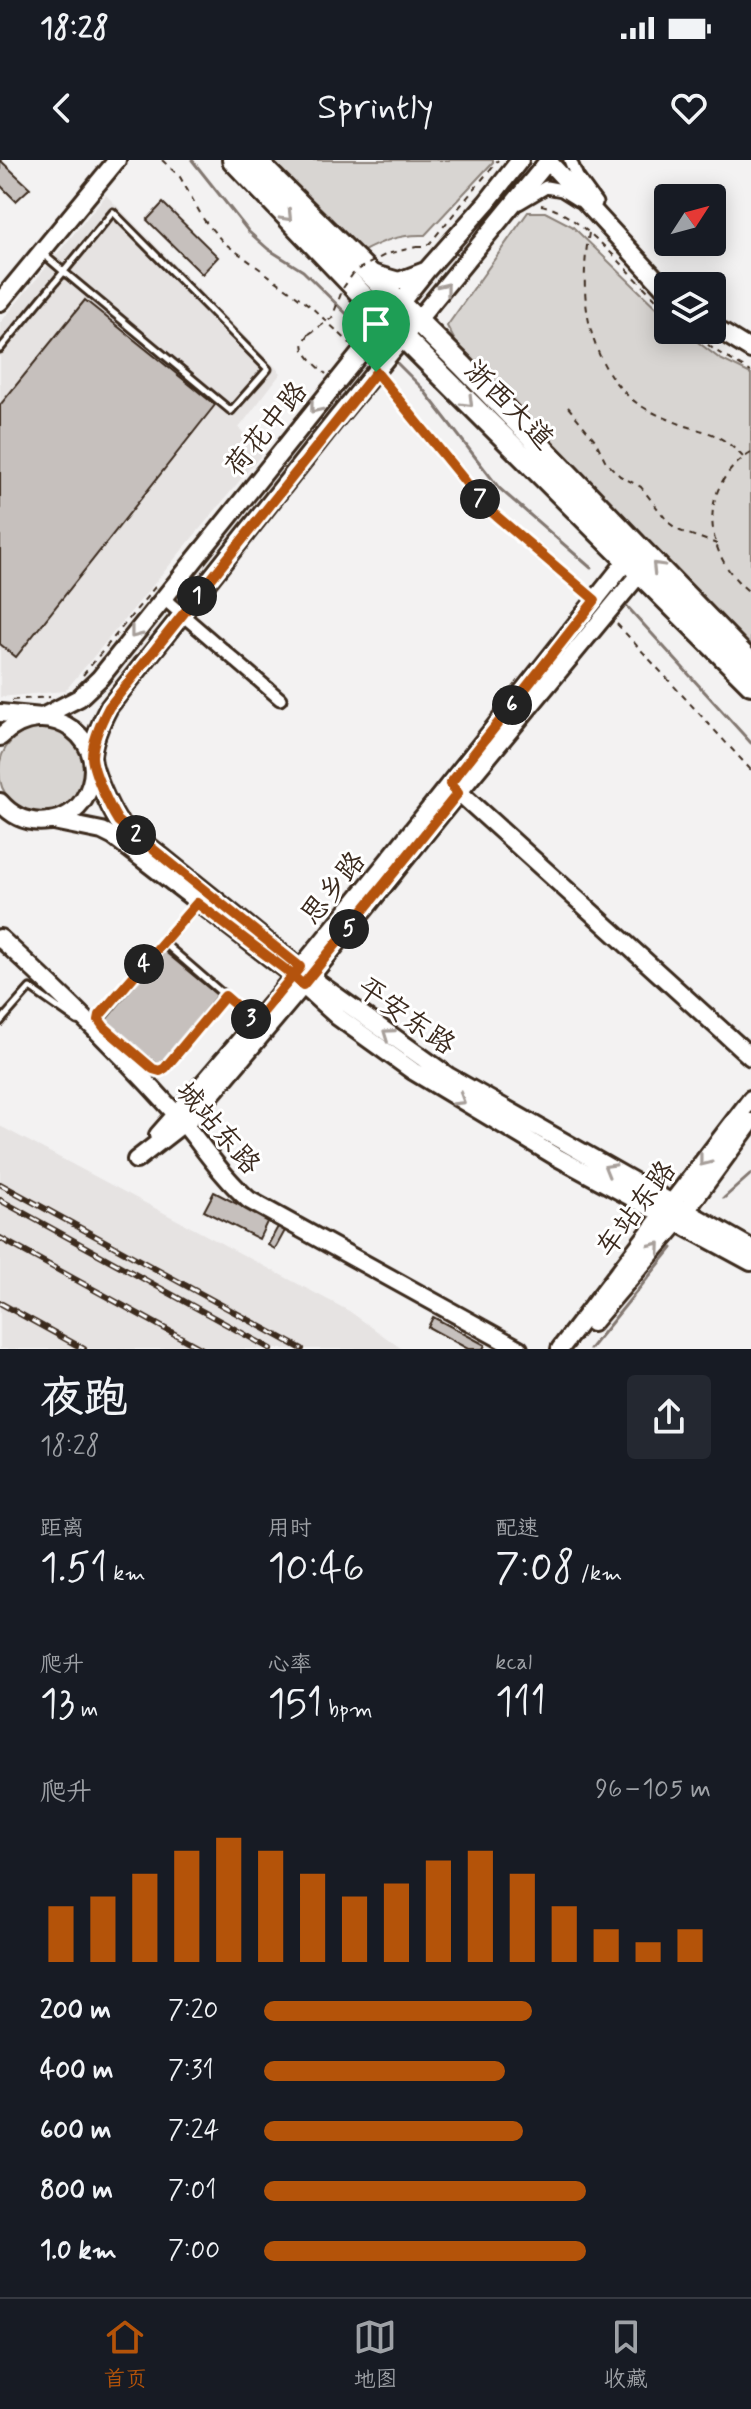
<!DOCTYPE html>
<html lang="zh">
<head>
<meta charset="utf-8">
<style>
  :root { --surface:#171b24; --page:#242831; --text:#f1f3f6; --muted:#9ea1a6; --line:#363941; --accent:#b45309 }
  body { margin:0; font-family:Mynerve,"LXGW WenKai TC",sans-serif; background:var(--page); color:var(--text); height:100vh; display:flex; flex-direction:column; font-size:30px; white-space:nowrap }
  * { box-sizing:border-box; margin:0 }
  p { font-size:26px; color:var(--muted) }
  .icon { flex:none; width:44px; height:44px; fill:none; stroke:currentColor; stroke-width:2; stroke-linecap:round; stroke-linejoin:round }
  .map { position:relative; height:1189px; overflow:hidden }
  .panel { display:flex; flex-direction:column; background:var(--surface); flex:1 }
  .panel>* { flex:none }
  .needle { width:52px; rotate:54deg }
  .tools { position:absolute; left:654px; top:24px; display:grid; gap:16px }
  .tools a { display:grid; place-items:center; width:72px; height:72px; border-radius:8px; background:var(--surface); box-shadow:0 4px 20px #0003; font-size:40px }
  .pin { position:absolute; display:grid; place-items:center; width:68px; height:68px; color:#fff; margin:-82px -34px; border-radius:50% 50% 50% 0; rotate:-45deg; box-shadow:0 0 8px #0007 }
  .pin .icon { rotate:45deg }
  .km { position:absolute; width:40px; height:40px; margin:-20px; border-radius:50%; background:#222; color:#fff; font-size:22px; line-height:40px; text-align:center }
  .round { display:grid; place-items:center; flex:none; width:84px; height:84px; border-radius:8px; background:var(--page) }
  .headline { display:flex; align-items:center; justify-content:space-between; height:136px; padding:0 40px }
  h1 { font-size:44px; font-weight:600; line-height:60px }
  .metrics { display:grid; grid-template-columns:repeat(3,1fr); gap:12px; height:136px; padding:8px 40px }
  .metrics div { display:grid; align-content:center }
  .metrics b { font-size:40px; font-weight:600 }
  .metrics small { font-size:22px; font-weight:400 }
  .metrics p { font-size:22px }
  .chart { height:224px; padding:16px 40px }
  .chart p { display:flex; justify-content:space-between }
  .chart svg { width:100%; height:144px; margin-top:8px; stroke:var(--accent); stroke-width:6 }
  ul { padding:0 40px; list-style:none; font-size:26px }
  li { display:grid; grid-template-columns:128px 96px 1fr; align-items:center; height:60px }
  li i { height:20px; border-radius:10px; background:var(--accent) }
  .status { display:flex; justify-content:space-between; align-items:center; height:56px; padding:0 40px; background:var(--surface); direction:ltr }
  .status svg { height:22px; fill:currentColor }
  header { display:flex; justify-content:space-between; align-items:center; height:104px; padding:0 40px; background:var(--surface); font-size:36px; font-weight:600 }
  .menu { display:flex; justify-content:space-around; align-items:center; height:112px; border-top:2px solid var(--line); background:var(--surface); font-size:22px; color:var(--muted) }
  .menu a { display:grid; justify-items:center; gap:4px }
  .menu .on { color:var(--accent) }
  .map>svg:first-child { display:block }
</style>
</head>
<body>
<div class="status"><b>18:28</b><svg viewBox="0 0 49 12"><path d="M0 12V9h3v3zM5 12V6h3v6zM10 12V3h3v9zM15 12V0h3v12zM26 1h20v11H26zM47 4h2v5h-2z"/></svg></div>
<header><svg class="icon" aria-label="back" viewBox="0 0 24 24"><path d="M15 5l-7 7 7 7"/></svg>Sprintly<svg class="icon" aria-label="heart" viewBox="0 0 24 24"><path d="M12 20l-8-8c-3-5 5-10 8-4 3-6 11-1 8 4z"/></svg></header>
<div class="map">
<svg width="751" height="1189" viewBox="0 0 751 1189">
  <rect width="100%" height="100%" fill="#f3f2f2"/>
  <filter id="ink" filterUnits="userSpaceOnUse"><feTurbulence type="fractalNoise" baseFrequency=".0125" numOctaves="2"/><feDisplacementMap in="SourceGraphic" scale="16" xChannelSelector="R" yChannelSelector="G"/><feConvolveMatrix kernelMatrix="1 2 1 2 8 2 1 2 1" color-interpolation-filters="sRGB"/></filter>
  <g filter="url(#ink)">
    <path fill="#e6e3e2" d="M 106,35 L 281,213 L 239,268 L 262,294 L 65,531 L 0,537 L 0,163 Z
      M 0,966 L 349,1151 L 402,1189 L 0,1189 Z"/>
    <path fill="#d8d5d2" stroke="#8a8078" stroke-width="2" d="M 269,0 L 493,0 L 493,2 L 425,75 C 400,74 382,81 360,93 Z
      M 528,52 L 545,52 L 572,66 L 668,159 L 668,170 L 682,170 L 720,199 L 751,214 L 751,490 L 463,196 L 447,166 Z
      M-1 611a43 43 0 1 1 86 0a43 43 0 1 1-86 0Z"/>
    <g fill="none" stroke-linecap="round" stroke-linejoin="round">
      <path stroke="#827770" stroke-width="3" d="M 192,0 L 249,72 L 268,89 L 303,111 L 366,173
        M 392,198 L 422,228 L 499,328 L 591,408
        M 624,443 L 751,583
        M 724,1038 L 751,1014
        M 590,1189 L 672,1088"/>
    </g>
    <path fill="#c6c0bd" stroke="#3b2a1e" stroke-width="2" d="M 0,0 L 30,28 L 16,41 L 0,25 Z
      M 163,43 L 218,97 L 202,114 L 147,60 Z
      M 85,140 L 215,245 L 16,497 L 0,484 L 0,245 Z
      M 163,790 L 217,835 L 160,906 L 105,861 Z
      M 214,1032 L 268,1060 L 259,1079 L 204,1051 Z
      M 280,1063 L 287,1067 L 275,1089 L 268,1085 Z
      M 433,1157 L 485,1185 L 483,1189 L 468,1189 L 428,1167 Z"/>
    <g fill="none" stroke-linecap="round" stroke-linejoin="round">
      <g stroke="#3b2a1e" stroke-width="11">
        <path id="lane" d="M 0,189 L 113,52 L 268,209 L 231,251 L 63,111 L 42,93
          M 196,744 L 100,855 L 99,860 L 104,867 L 153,909 L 160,911 L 165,908 L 225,836
          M 163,782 L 253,860
          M 0,862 L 30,828 L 77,861"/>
      </g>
      <g stroke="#3b2a1e" stroke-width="17">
        <path id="street" d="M 570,0 L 577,17 L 596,43
          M 519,43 L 546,27 L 562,30 L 578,40
          M 163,438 L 280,539"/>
      </g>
      <g stroke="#3b2a1e" stroke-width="22">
        <path id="secondary" d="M 547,0 L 668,132
          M 549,0 L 338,257 L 109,547 C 101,562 93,579 92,596 C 92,611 110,648 118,661 L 321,825 L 448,916 L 751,1088
          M 371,113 L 399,121 L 425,111
          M 0,142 L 117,0
          M 712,166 L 751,190
          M 42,557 L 79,538 L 100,518 L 426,111 L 487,42 L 520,0
          M 0,577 C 47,530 118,583 84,639 C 77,651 63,660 49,661 C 29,664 13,657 0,642
          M 451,625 L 751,897
          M 53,661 L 102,671 L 114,677 L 286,810 L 338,857 L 413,911 L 555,996 L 751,1102
          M 0,778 C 60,833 119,891 174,952 C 200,981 219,1014 249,1040 L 519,1189
          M 158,975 C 322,790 473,593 627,400
          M 136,1000 L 194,955 L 311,816 L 458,633 L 640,413
          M 592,1163 L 677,1063 L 751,962
          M 560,1189 L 751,939"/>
      </g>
      <g stroke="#3b2a1e" stroke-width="22">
        <path id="primary" d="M 0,553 L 42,557"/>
      </g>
      <g stroke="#3b2a1e" stroke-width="26">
        <path id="highway" d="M 233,0 L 386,160 L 751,524
          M 255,0 L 462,205 L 751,503"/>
      </g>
      <path stroke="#3b2a1e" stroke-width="2" stroke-dasharray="6 6" stroke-linecap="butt" d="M 162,0 L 180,17 L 204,60 L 223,82 L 309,145 L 352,185
        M 541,45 C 579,52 627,111 656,139
        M 589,73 C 579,127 585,194 626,234 C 638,246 653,253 668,259 C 701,274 715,267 743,297
        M 416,87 L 423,87 L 430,83 L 498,0
        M 660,143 L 668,151
        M 689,170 L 716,191 L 751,212
        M 309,174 L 303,183 L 304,190 L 313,202 L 326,214
        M 385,223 L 487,348 L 585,430
        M 568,247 L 595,280 L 606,302 L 620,316 L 641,327 L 669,363 L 680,371 L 717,384
        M 751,293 C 696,326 703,397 751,433
        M 617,464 L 751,610
        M 83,515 L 155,427
        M 12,540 L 50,537"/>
      <use href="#lane" stroke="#fff" stroke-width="5"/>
      <use href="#street" stroke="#fff" stroke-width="11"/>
      <use href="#secondary" stroke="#fff" stroke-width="16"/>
      <use href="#primary" stroke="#fff" stroke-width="16"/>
      <use href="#highway" stroke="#fff" stroke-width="20"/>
      <g stroke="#3b2a1e" stroke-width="6">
        <path id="rail" d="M 0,1024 L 302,1189
          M 0,1040 L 271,1189
          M 0,1078 L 202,1189
          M 0,1143 L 84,1189"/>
      </g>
      <use href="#rail" stroke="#fff" stroke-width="3" stroke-dasharray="9" stroke-linecap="butt"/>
      <path stroke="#3b2a1e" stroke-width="2" stroke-dasharray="6 6" stroke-linecap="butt" d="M 309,174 L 332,158 L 343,128 L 355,111 L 387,94 L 416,87"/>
    </g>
    <defs><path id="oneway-chevron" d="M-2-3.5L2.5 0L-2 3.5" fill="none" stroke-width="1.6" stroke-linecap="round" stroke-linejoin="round" transform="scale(2)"/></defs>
    <g stroke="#a79f9a">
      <use href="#oneway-chevron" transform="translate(287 56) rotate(46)"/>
      <use href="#oneway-chevron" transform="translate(445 128) rotate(-51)"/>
      <use href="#oneway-chevron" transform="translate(468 242) rotate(45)"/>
      <use href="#oneway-chevron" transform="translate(315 248) rotate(129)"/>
      <use href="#oneway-chevron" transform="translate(657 407) rotate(-134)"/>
      <use href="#oneway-chevron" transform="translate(135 473) rotate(128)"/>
      <use href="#oneway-chevron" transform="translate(388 874) rotate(-145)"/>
      <use href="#oneway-chevron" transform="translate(460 940) rotate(32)"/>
      <use href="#oneway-chevron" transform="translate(704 1001) rotate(128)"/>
      <use href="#oneway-chevron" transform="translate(609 1009) rotate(-150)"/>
      <use href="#oneway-chevron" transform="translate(656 1087) rotate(-50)"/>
    </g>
  </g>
  <g fill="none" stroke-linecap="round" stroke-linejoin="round" filter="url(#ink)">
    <g stroke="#fff" stroke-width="16">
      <path id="route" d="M 376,212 L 109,547 C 101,562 93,579 92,596 C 92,611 110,648 118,661 L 300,807 L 255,862 L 225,836 L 165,908 L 160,911 L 153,909 L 104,867 L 99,860 L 100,855 L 197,743 L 286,810 L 303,825 L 458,633 L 450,624 L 595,440 L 487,348 L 376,212"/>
    </g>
    <use href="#route" stroke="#b45309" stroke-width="10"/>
  </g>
  <g text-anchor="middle" stroke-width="6" stroke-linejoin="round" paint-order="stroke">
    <g font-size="28" fill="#3b2a1e" stroke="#fff">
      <text transform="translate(510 244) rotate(45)" y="10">浙西大道</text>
      <text transform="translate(265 268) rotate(-51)" y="10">荷花中路</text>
      <text transform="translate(332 727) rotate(-51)" y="10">思乡路</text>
      <text transform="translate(407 855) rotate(35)" y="10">平安东路</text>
      <text transform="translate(219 967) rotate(49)" y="10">城站东路</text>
      <text transform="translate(635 1048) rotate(-53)" y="10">车站东路</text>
    </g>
  </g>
</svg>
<div class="tools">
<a><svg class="needle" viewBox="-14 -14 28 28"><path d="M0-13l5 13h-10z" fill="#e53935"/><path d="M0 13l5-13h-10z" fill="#9ea1a6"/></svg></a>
<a><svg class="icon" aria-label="layers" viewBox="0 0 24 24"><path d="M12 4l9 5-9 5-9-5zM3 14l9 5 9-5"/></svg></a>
</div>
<div class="pin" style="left:376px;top:212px;background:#1e9e55"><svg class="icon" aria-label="arrive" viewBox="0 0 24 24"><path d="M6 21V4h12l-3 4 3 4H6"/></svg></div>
<b class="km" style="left:197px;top:436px">1</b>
<b class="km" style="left:136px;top:675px">2</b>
<b class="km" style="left:251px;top:859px">3</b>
<b class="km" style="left:144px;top:804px">4</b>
<b class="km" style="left:349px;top:769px">5</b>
<b class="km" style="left:512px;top:545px">6</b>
<b class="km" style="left:480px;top:339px">7</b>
</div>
<section class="panel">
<div class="headline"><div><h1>夜跑</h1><p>18:28</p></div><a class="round"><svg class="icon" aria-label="share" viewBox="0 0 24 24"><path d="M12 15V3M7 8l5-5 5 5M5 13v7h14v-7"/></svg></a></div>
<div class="metrics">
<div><p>距离</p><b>1.51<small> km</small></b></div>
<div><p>用时</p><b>10:46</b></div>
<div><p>配速</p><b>7:08<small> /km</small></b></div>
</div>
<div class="metrics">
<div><p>爬升</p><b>13<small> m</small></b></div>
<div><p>心率</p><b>151<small> bpm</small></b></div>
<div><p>kcal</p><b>111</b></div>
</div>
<div class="chart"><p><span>爬升</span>96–105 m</p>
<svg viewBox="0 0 160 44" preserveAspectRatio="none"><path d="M5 44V27M15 44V24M25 44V17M35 44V10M45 44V6M55 44V10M65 44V17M75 44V24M85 44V20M95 44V13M105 44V10M115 44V17M125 44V27M135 44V34M145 44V38M155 44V34"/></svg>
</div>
<ul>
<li><b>200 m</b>7:20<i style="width:60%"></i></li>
<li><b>400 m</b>7:31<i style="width:54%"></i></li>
<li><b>600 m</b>7:24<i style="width:58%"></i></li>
<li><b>800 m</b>7:01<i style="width:72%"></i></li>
<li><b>1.0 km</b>7:00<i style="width:72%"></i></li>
</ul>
</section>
<nav class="menu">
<a class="on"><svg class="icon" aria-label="home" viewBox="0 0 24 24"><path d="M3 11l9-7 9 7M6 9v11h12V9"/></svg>首页</a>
<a><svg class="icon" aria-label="map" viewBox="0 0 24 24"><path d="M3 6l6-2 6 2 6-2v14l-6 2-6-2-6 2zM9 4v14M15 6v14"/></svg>地图</a>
<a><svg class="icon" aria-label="saved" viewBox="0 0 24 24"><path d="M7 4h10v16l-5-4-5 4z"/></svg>收藏</a>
</nav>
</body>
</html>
